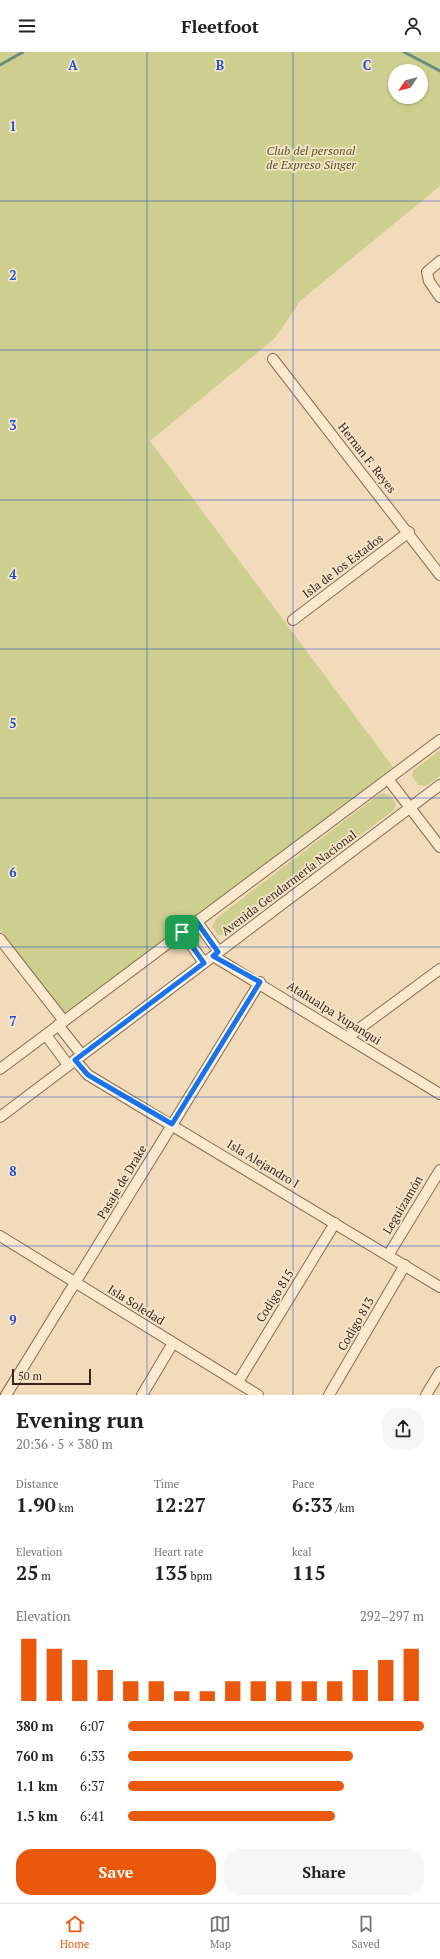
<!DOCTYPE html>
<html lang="en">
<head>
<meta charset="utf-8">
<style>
  :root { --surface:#fff; --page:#f6f6f6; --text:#222; --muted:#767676; --line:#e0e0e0; --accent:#ea580c }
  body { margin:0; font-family:"PT Serif",serif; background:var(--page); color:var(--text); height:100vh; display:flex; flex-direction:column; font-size:15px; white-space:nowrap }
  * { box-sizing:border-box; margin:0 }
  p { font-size:13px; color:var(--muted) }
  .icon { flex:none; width:22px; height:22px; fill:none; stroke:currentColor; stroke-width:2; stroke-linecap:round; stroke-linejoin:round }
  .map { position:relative; height:1343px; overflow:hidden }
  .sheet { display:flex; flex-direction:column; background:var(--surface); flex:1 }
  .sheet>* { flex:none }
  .needle { width:26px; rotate:235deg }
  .fabs { position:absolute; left:388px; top:12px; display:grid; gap:8px }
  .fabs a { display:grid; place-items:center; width:40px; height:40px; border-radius:50%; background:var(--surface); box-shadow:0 1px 3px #0004; font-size:20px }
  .scale { position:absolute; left:12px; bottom:10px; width:79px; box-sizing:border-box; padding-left:4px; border:2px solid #36251a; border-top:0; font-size:11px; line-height:14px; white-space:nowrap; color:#36251a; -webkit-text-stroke:3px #f8e6cb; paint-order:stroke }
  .pin { position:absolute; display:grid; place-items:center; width:34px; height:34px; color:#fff; margin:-17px; border-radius:8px; box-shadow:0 2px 6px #0006 }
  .round { display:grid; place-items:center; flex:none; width:42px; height:42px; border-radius:16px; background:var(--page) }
  .headline { display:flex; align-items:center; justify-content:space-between; height:68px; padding:0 16px }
  h1 { font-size:22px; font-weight:700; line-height:30px }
  .metrics { display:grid; grid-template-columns:repeat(3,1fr); gap:6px; height:68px; padding:4px 16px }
  .metrics div { display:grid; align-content:center }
  .metrics b { font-size:20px; font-weight:700 }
  .metrics small { font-size:11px; font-weight:400 }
  .metrics p { font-size:11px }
  .chart { height:112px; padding:8px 16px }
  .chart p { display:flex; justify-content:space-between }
  .chart svg { width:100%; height:72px; margin-top:4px; stroke:var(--accent); stroke-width:6 }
  .action { display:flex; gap:8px; margin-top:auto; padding:8px 16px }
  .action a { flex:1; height:46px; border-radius:16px; background:var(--accent); color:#fff; font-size:16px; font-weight:700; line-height:46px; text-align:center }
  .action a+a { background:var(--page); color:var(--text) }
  ul { padding:0 16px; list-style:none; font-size:13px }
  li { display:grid; grid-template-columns:64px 48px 1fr; align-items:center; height:30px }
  li i { height:10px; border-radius:5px; background:var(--accent) }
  header { display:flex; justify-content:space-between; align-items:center; height:52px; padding:0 16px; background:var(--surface); font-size:18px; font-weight:700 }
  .tab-bar { display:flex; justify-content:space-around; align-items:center; height:56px; border-top:1px solid var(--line); background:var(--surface); font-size:11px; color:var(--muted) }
  .tab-bar a { display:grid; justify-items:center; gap:2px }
  .tab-bar .active { color:var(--accent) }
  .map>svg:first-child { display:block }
</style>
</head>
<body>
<header><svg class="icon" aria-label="menu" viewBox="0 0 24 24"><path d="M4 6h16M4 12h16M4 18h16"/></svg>Fleetfoot<svg class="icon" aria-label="person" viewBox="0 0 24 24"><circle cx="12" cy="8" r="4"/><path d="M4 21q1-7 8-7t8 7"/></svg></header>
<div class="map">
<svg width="440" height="1343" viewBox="0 0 440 1343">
  <rect width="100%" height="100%" fill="#f1dbbb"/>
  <path fill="#cdcf8f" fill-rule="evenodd" d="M 0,0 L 440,0 L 440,134 L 300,249 L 275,286 L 150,389 L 393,715 L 69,968 L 0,877 ZM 395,19 L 421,19 L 421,45 L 395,45 Z
    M 440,698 L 440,724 L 426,734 L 418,733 L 412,724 L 414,718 Z
    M 381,741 L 390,743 L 396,751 L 394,758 L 228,882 L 218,883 L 212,874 L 218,865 Z"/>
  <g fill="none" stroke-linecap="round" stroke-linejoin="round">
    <path stroke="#678f81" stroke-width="3" d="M 404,0 L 440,19
      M 0,13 L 23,0"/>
    <g stroke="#896b54" stroke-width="12">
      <path id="minor" d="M 440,209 L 427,220 L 429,229 L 440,245
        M 273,307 L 440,523
        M 293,568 L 409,480
        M 388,727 L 440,795
        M 197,870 L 219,900
        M 182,880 L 204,911
        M 0,887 L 64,969
        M 213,904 L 440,1042
        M 58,973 L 82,1003
        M 46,983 L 68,1013
        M 348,985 L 440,917
        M 75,1008 L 88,1023 L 440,1235
        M 0,1017 L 440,688
        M 0,1065 L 440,733
        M 0,1184 L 258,1343
        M 389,1202 L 440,1118
        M 238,1330 L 335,1171
        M 6,1343 L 260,930
        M 142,1343 L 173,1291
        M 329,1343 L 405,1213
        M 426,1343 L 440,1320"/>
    </g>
    <use href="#minor" stroke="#fbe9ce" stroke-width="10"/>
  </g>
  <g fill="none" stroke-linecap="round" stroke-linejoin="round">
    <g stroke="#fff" stroke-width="8">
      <path id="route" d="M 197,870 L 218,900 L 213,904 L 260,930 L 172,1072 L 88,1023 L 75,1008 L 204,911 L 182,880 Z"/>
    </g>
    <use href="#route" stroke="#1a73e8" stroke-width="5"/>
  </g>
  <path fill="none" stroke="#1d4ed8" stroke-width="1" stroke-opacity="0.55" d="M 147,0 L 147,1343M 293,0 L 293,1343M 0,149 L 440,149M 0,298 L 440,298M 0,448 L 440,448M 0,597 L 440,597M 0,746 L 440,746M 0,895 L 440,895M 0,1045 L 440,1045M 0,1194 L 440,1194"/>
  <g text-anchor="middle" stroke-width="3.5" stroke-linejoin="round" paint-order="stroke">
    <g font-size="12" font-style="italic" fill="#4c541f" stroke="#f8e6cb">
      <text x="311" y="103">Club del personal<tspan x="311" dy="14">de Expreso Singer</tspan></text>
    </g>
    <g font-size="12" fill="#36251a" stroke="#f8e6cb">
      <text transform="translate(367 406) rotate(52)" y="4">Hernan F. Reyes</text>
      <text transform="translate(343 514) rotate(-37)" y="4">Isla de los Estados</text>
      <text transform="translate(289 831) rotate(-37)" y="4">Avenida Gendarmería Nacional</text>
      <text transform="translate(334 961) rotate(32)" y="4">Atahualpa Yupanqui</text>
      <text transform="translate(263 1112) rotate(31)" y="4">Isla Alejandro I</text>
      <text transform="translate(122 1130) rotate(-59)" y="4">Pasaje de Drake</text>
      <text transform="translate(403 1153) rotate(-59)" y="4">Leguizamón</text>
      <text transform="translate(275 1244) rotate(-58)" y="4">Codigo 815</text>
      <text transform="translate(136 1253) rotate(32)" y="4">Isla Soledad</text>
      <text transform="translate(356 1272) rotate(-60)" y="4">Codigo 813</text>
    </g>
  </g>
  <g font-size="13" text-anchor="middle" font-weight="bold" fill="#1d4ed8" stroke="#f8e6cb" stroke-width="3.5" stroke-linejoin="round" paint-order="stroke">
    <text x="73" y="18">A</text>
    <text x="220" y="18">B</text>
    <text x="367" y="18">C</text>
    <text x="13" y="79">1</text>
    <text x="13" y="228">2</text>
    <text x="13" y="378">3</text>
    <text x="13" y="527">4</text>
    <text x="13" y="676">5</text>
    <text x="13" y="825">6</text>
    <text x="13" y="974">7</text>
    <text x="13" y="1124">8</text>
    <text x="13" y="1273">9</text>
  </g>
</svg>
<div class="fabs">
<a><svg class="needle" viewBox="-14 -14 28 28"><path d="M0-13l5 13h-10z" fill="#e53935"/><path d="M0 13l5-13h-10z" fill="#767676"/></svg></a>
</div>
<div class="scale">50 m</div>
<div class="pin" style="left:182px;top:880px;background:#1e9e55"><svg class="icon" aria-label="arrive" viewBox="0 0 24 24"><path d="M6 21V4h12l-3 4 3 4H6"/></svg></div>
</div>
<section class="sheet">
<div class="headline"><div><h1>Evening run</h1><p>20:36 · 5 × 380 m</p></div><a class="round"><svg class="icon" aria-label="share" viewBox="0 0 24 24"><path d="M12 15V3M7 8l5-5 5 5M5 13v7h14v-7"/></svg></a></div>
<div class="metrics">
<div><p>Distance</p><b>1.90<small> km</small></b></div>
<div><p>Time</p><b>12:27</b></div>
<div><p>Pace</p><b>6:33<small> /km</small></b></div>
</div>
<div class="metrics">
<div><p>Elevation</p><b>25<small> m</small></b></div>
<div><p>Heart rate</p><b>135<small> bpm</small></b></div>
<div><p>kcal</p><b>115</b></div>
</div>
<div class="chart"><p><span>Elevation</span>292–297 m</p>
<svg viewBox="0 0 160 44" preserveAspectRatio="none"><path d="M5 44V6M15 44V12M25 44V19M35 44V25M45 44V32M55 44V32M65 44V38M75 44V38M85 44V32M95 44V32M105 44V32M115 44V32M125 44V32M135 44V25M145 44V19M155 44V12"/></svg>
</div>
<ul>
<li><b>380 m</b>6:07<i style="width:100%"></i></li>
<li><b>760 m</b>6:33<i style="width:76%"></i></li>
<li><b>1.1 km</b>6:37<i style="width:73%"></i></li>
<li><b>1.5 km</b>6:41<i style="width:70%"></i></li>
</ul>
<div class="action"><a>Save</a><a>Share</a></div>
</section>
<nav class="tab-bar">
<a class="active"><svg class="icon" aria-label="home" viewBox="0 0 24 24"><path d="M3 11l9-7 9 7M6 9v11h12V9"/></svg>Home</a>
<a><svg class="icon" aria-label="map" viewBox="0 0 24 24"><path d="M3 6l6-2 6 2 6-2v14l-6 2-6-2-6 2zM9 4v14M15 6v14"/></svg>Map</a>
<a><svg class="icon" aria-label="saved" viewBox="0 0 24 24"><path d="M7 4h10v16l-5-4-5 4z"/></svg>Saved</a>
</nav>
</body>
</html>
